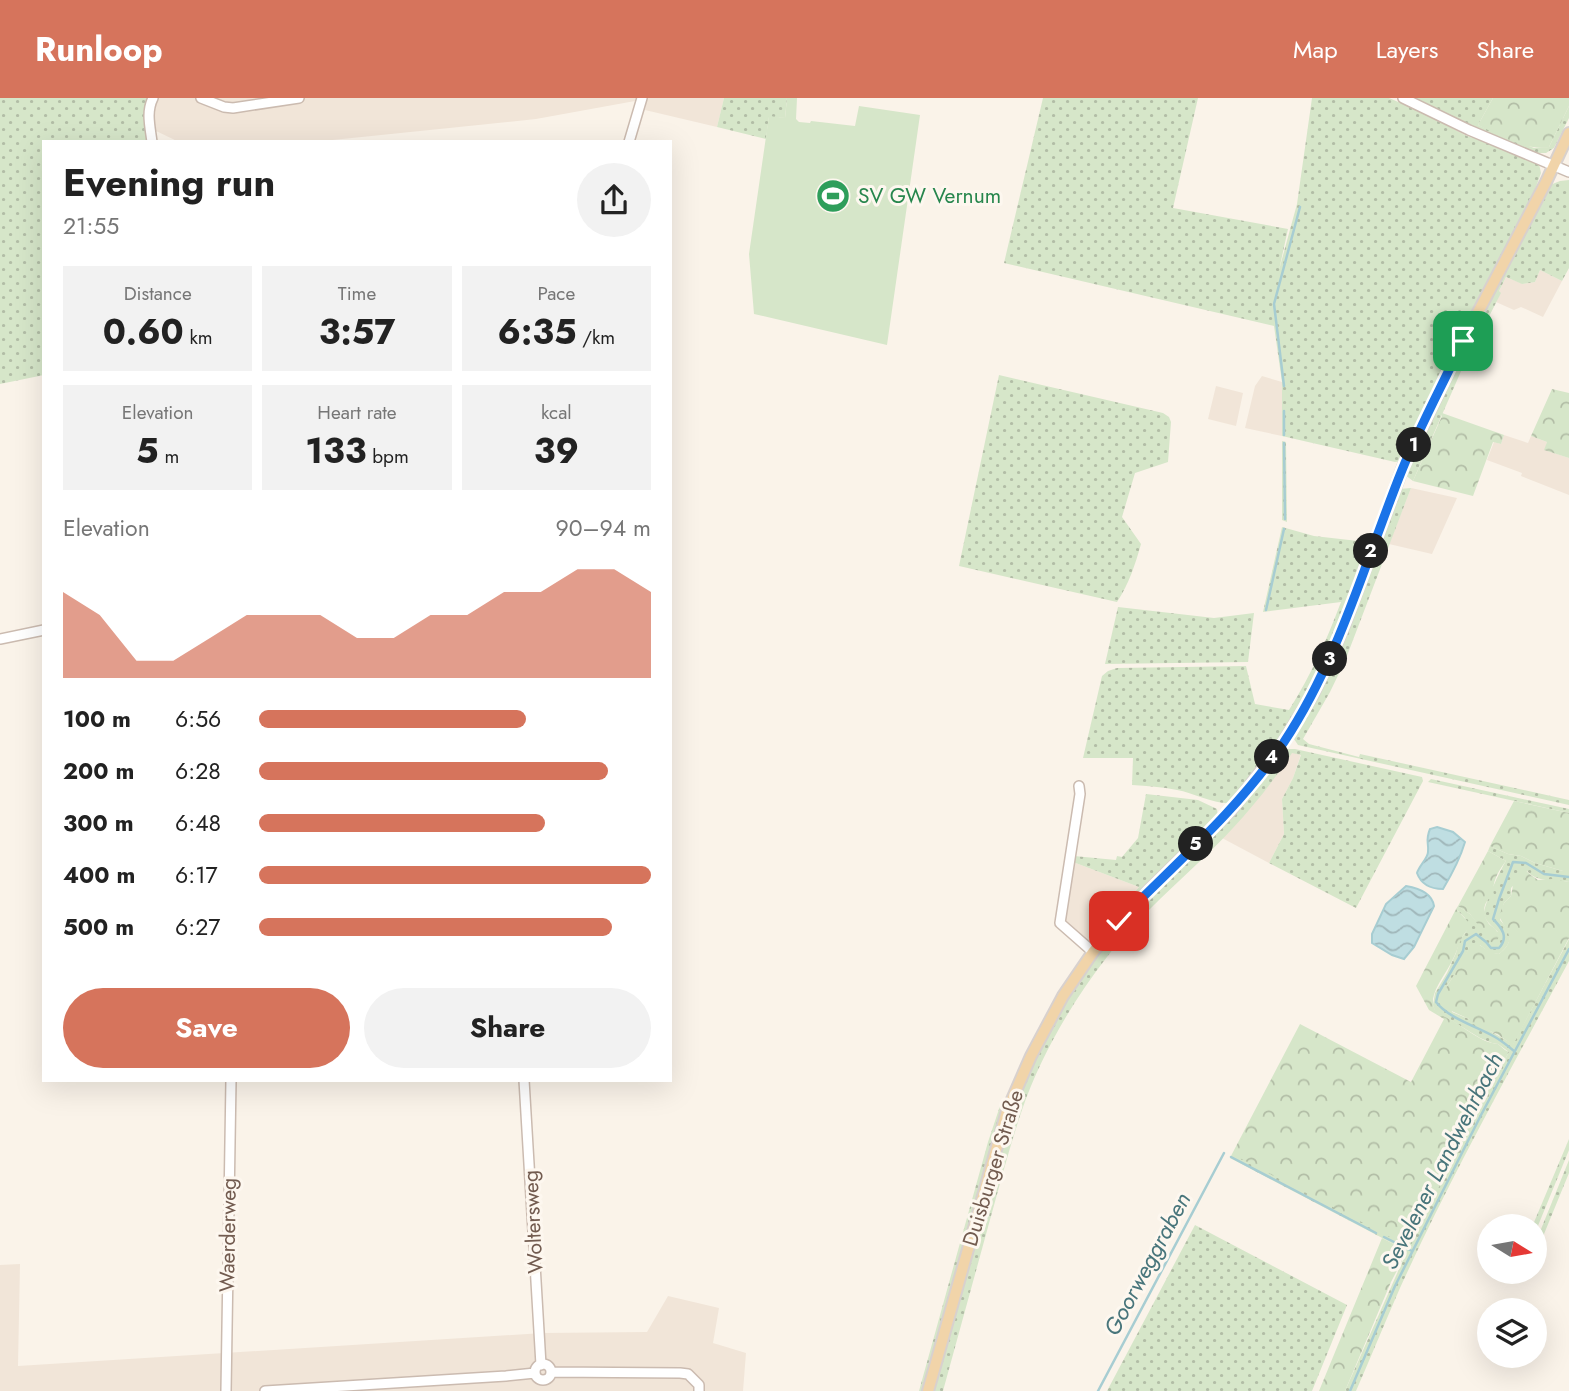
<!DOCTYPE html>
<html lang="en">
<head>
<meta charset="utf-8">
<style>
  :root { --surface:#fff; --page:#f2f2f2; --text:#222; --muted:#767676; --accent:#d6745c }
  body { margin:0; font-family:Jost,sans-serif; background:var(--page); color:var(--text); height:100vh; display:flex; flex-direction:column; font-size:26px; white-space:nowrap }
  * { box-sizing:border-box; margin:0 }
  p { font-size:23px; color:var(--muted) }
  .icon { flex:none; width:38px; height:38px; fill:none; stroke:currentColor; stroke-width:2; stroke-linecap:round; stroke-linejoin:round }
  .map { position:relative; flex:1; overflow:hidden }
  .panel { position:absolute; left:42px; top:42px; width:630px; height:942px; display:flex; flex-direction:column; background:var(--surface); border-radius:0px; box-shadow:0 7px 28px #0002 }
  .panel>* { flex:none }
  .needle { width:46px; rotate:101deg }
  .tools { position:absolute; left:1477px; top:1116px; display:grid; gap:14px }
  .tools a { display:grid; place-items:center; width:70px; height:70px; border-radius:50%; background:var(--surface); box-shadow:0 7px 28px #0002; font-size:35px }
  .pin { position:absolute; display:grid; place-items:center; width:60px; height:60px; color:#fff; margin:-30px; border-radius:14px; box-shadow:0 4px 10px #0006 }
  .km { position:absolute; width:35px; height:35px; margin:-18px; border-radius:50%; background:#222; color:#fff; font-size:19px; line-height:35px; text-align:center }
  .round { display:grid; place-items:center; flex:none; width:74px; height:74px; border-radius:37px; background:var(--page) }
  .summary { display:flex; align-items:center; justify-content:space-between; height:119px; padding:0 21px }
  h1 { font-size:38px; font-weight:700; line-height:52px }
  .metrics { display:grid; grid-template-columns:repeat(3,1fr); gap:10px; height:119px; padding:7px 21px }
  .metrics div { display:grid; align-content:center; border-radius:0px; background:var(--page); text-align:center }
  .metrics b { font-size:35px; font-weight:700 }
  .metrics small { font-size:19px; font-weight:400 }
  .metrics p { font-size:19px }
  .chart { height:196px; padding:14px 21px }
  .chart p { display:flex; justify-content:space-between }
  .chart svg { width:100%; height:126px; margin-top:7px; fill:var(--accent); opacity:.7 }
  .button { display:flex; gap:14px; margin-top:auto; padding:14px 21px }
  .button a { flex:1; height:80px; border-radius:42px; background:var(--accent); color:#fff; font-size:28px; font-weight:700; line-height:80px; text-align:center }
  .button a+a { background:var(--page); color:var(--text) }
  ul { padding:0 21px; list-style:none; font-size:23px }
  li { display:grid; grid-template-columns:112px 84px 1fr; align-items:center; height:52px }
  li i { height:18px; border-radius:9px; background:var(--accent) }
  header { display:flex; align-items:center; gap:42px; box-sizing:border-box; height:98px; padding:0 35px; background:var(--accent); color:#fff }
  header strong { font-size:33px }
  nav { display:flex; gap:38px; margin-inline-start:auto; font-size:24px }
  .map>svg:first-child { display:block }
</style>
</head>
<body>
<header>
<strong>Runloop</strong>
<nav><a>Map</a><a>Layers</a><a>Share</a></nav>
</header>
<div class="map">
<svg width="1569" height="1293" viewBox="0 0 1569 1293">
  <defs>
    <pattern id="grass-dots" width="8" height="8" patternUnits="userSpaceOnUse" patternTransform="scale(1.75)"><rect width="8" height="8" fill="#d6e6c9"/><path d="M2 2h.1M6 6h.1" fill="none" stroke="#b2bda6" stroke-width="1.8" stroke-linecap="round"/></pattern>
    <pattern id="forest-crowns" width="20" height="18" patternUnits="userSpaceOnUse" patternTransform="scale(1.75)"><rect width="20" height="18" fill="#d6e6c9"/><path d="M2 6a3 3 0 1 1 6 0M12 15a3 3 0 1 1 6 0" fill="none" stroke="#b2bda6"/></pattern>
    <pattern id="water-waves" width="16" height="10" patternUnits="userSpaceOnUse" patternTransform="scale(1.75)"><rect width="16" height="10" fill="#bfdee2"/><path d="M0 5q4-4 8 0t8 0" fill="none" stroke="#a0b7ba"/></pattern>
  </defs>
  <rect width="100%" height="100%" fill="#faf3e9"/>
  <path fill="#f1e5d8" d="M 156,0 L 636,0 L 635,3 L 536,21 L 313,44 L 179,44 L 152,31 L 153,4 Z
    M 647,0 L 724,0 L 717,29 L 645,12 Z
    M 1540,172 L 1562,183 L 1543,219 L 1521,209 L 1514,212 L 1496,204 L 1500,195 L 1499,193 L 1506,179 L 1523,186 L 1535,184 Z
    M 1262,278 L 1282,284 L 1282,338 L 1245,330 L 1255,288 Z
    M 1216,288 L 1243,295 L 1236,328 L 1208,321 Z
    M 1504,337 L 1528,345 L 1531,338 L 1547,344 L 1545,352 L 1569,360 L 1569,397 L 1521,378 L 1522,375 L 1487,362 L 1494,344 L 1501,346 Z
    M 1411,390 L 1457,400 L 1432,456 L 1389,446 Z
    M 1292,654 L 1301,656 L 1293,680 L 1282,701 L 1284,736 L 1269,765 L 1222,740 L 1266,691 Z
    M 1073,764 L 1139,789 L 1090,846 L 1067,827 L 1064,822 Z
    M 20,1166 L 18,1268 L 543,1235 L 647,1234 L 668,1198 L 719,1210 L 713,1245 L 746,1255 L 743,1293 L 0,1293 L 0,1167 Z"/>
  <path fill="url(#grass-dots)" d="M 0,0 L 149,0 C 143,15 146,28 148,44 L 44,44 L 44,277 L 0,286 Z
    M 724,0 L 787,0 L 785,20 L 769,19 L 766,41 L 717,29 Z
    M 1043,0 L 1198,0 L 1173,110 L 1288,131 L 1279,172 L 1297,106 L 1312,0 L 1389,0 L 1417,12 L 1467,38 L 1528,58 L 1539,66 L 1541,75 L 1536,89 L 1402,363 L 1395,364 L 1282,338 L 1282,284 L 1274,228 L 1004,165 Z
    M 1414,0 L 1493,0 L 1478,27 L 1534,50 L 1549,49 L 1569,8 L 1569,20 L 1554,50 L 1546,55 L 1537,55 L 1471,29 Z
    M 1569,82 L 1569,170 L 1562,183 L 1540,172 L 1535,184 L 1522,186 L 1506,179 L 1499,193 L 1501,195 L 1475,246 L 1472,246 L 1461,270 L 1462,271 L 1413,383 L 1405,377 L 1498,182 L 1550,87 L 1560,83 Z
    M 999,277 L 1163,315 L 1169,319 L 1171,324 L 1168,364 L 1135,375 L 1122,419 L 1141,446 C 1135,467 1129,486 1117,504 L 959,468 Z
    M 1282,343 L 1286,344 L 1287,424 L 1282,422 Z
    M 1411,390 L 1345,563 L 1330,594 L 1303,641 L 1309,646 L 1359,659 L 1360,656 L 1569,702 L 1569,707 L 1298,647 L 1292,638 L 1399,391 Z
    M 1282,429 L 1314,438 L 1358,443 L 1363,446 L 1367,453 C 1354,487 1342,521 1328,555 C 1305,610 1269,659 1231,705 C 1216,707 1194,695 1177,692 C 1162,689 1147,688 1132,687 L 1133,660 L 1083,660 L 1102,578 L 1108,573 L 1117,570 L 1246,568 L 1255,606 L 1289,612 C 1312,575 1326,544 1341,504 L 1263,514 Z
    M 1118,509 L 1214,520 L 1254,515 L 1248,564 L 1105,566 Z
    M 1283,651 L 1295,651 L 1422,679 L 1423,683 L 1356,810 L 1269,765 L 1284,736 L 1282,701 L 1293,680 L 1301,657 L 1292,655 C 1275,681 1255,706 1233,730 C 1192,774 1144,811 1107,859 C 1072,904 1041,957 1022,1012 C 1009,1050 999,1090 988,1129 C 973,1184 958,1238 943,1293 L 932,1293 L 1013,1006 C 1031,968 1049,927 1073,891 C 1088,867 1106,845 1125,823 Z
    M 1431,681 L 1569,711 L 1569,715 L 1428,684 Z
    M 1146,696 L 1198,702 L 1217,711 L 1218,719 L 1094,846 L 1090,846 L 1139,789 L 1073,764 L 1074,758 L 1116,762 L 1117,758 L 1122,759 L 1138,740 Z
    M 1490,748 L 1508,756 L 1521,758 L 1535,765 L 1563,773 L 1569,773 L 1569,784 C 1554,781 1537,785 1527,773 L 1511,790 L 1511,798 L 1504,805 L 1500,822 C 1512,835 1514,844 1499,856 L 1490,855 L 1480,847 L 1469,849 L 1465,861 L 1447,888 L 1452,914 L 1469,921 L 1513,946 L 1569,841 L 1569,863 C 1511,971 1451,1078 1400,1190 C 1385,1224 1371,1259 1356,1293 L 1345,1293 L 1407,1153 L 1230,1060 L 1232,1056 L 1475,1017 L 1509,954 L 1498,946 L 1492,945 L 1480,940 L 1449,921 L 1441,918 L 1435,913 L 1433,907 L 1435,895 L 1447,875 L 1456,855 L 1459,844 L 1467,832 L 1465,820 L 1456,811 L 1458,808 L 1470,816 L 1481,829 L 1498,834 C 1493,829 1485,823 1484,816 C 1483,809 1501,770 1506,763 L 1488,753 Z
    M 1001,1005 L 1005,1006 L 992,1045 L 924,1293 L 919,1293 L 988,1044 Z
    M 1569,1041 L 1569,1052 L 1535,1135 L 1535,1129 L 1532,1129 Z
    M 1569,1062 L 1569,1075 L 1535,1158 L 1535,1146 Z
    M 1195,1127 L 1347,1207 L 1312,1293 L 1107,1293 Z"/>
  <path fill="url(#forest-crowns)" d="M 1493,0 L 1569,0 L 1569,8 L 1549,49 C 1528,54 1497,36 1478,27 Z
    M 1552,291 L 1569,295 L 1569,360 L 1544,352 L 1547,344 L 1531,338 Z
    M 1442,315 L 1504,337 L 1501,346 L 1493,344 L 1473,398 L 1413,383 L 1442,318 Z
    M 1514,703 L 1569,715 L 1569,773 L 1563,773 L 1535,765 L 1521,758 L 1508,756 L 1490,748 Z
    M 1488,753 L 1506,763 C 1499,772 1491,785 1494,797 C 1483,803 1481,815 1489,826 C 1492,829 1496,830 1497,834 C 1500,839 1498,840 1496,845 L 1491,844 L 1470,816 L 1458,808 Z
    M 1524,771 L 1532,778 L 1538,782 L 1552,781 L 1569,784 L 1569,840 L 1513,947 L 1497,936 L 1473,926 L 1469,921 L 1445,910 L 1440,903 L 1441,898 L 1464,861 L 1469,849 L 1472,845 C 1484,846 1484,854 1499,856 C 1518,841 1506,833 1499,818 L 1504,805 L 1511,798 L 1515,776 Z
    M 1456,811 L 1472,828 C 1460,836 1459,850 1453,861 C 1447,874 1435,888 1433,901 C 1433,905 1433,909 1435,912 C 1439,917 1444,918 1449,921 C 1465,929 1479,944 1498,946 L 1505,952 L 1509,954 L 1475,1017 L 1409,1149 L 1232,1056 L 1300,926 L 1411,984 L 1444,921 L 1429,912 L 1416,888 Z
    M 1382,1140 L 1407,1153 L 1391,1184 L 1345,1293 L 1319,1293 Z"/>
  <path fill="#d6e6c9" d="M 787,0 L 797,0 L 796,21 L 799,24 L 810,25 L 811,23 L 855,28 L 859,8 L 920,17 L 887,247 L 754,216 L 749,156 L 769,18 L 785,20 Z"/>
  <path fill="url(#water-waves)" stroke="#a7cdd2" stroke-width="2" d="M 1437,729 L 1453,734 L 1465,744 C 1460,761 1452,776 1443,791 C 1431,791 1421,786 1417,775 C 1419,768 1428,760 1428,754 C 1429,744 1425,743 1430,731 Z
    M 1406,788 C 1418,790 1432,795 1434,808 L 1414,849 L 1404,861 L 1392,857 L 1372,845 L 1372,836 L 1386,806 Z"/>
  <g fill="none" stroke-linecap="round" stroke-linejoin="round">
    <path stroke="#a7cdd2" stroke-width="2.5" d="M 1284,288 L 1274,206 L 1300,109
      M 1284,313 L 1284,337
      M 1284,345 L 1285,421
      M 1266,512 L 1284,431
      M 1514,953 C 1508,948 1502,943 1495,939 C 1478,929 1448,920 1436,904 L 1438,896 L 1463,853 L 1465,843 L 1476,836 L 1486,844 L 1491,850 L 1499,850 C 1509,839 1502,830 1493,821 L 1499,801 L 1513,764 L 1526,765 L 1544,776 L 1569,779
      M 1231,1059 L 1376,1135
      M 1384,1139 L 1412,1153
      M 1098,1293 L 1224,1055
      M 1350,1293 L 1395,1188 L 1480,1019 L 1569,851"/>
    <g stroke="#cbbbb0" stroke-width="12">
      <path id="minor" d="M 201,0 L 224,9 L 233,10 L 299,0
        M 1403,0 L 1469,32 L 1569,74
        M 152,44 C 150,28 146,14 153,0
        M 629,44 L 642,0
        M 0,541 L 44,532
        M 1079,688 L 1080,696 L 1060,825 L 1093,854
        M 524,982 L 541,1267
        M535 1274a8 8 0 1 1 16 0a8 8 0 1 1-16 0Z
        M 551,1274 L 680,1275 L 688,1276 L 699,1287 L 699,1293
        M 226,1293 L 231,982
        M 265,1293 L 506,1278 L 535,1275"/>
    </g>
    <g stroke="#d8d1ce" stroke-width="14">
      <path id="major" d="M 928,1293 L 1007,1013 L 1031,958 L 1063,898 L 1093,854 L 1119,823 L 1149,792 L 1231,712 L 1283,645 L 1313,596 L 1332,556 L 1345,525 L 1403,369 L 1463,243 L 1546,84 L 1569,35"/>
    </g>
    <use href="#minor" stroke="#fff" stroke-width="9"/>
    <use href="#major" stroke="#f1d4a9" stroke-width="10"/>
  </g>
  <g fill="none" stroke-linecap="round" stroke-linejoin="round">
    <g stroke="#fff" stroke-width="14">
      <path id="route" d="M 1119,823 C 1176,765 1238,712 1284,644 C 1339,561 1365,464 1402,372 C 1420,328 1443,286 1463,243"/>
    </g>
    <use href="#route" stroke="#1a73e8" stroke-width="9"/>
  </g>
  <defs>
    <g id="stadium-disc" transform="scale(1.75)"><circle r="9.5" fill="#2e9e5b" stroke="#fdf7ef"/><path d="M0-5a6.5 5 0 1 0 0 10a6.5 5 0 1 0 0-10ZM-3.5-1.8h7v3.6h-7Z" fill="#fff"/></g>
  </defs>
  <g fill-rule="evenodd">
    <use href="#stadium-disc" x="833" y="98"/>
  </g>
  <g text-anchor="middle" stroke-width="6" stroke-linejoin="round" paint-order="stroke">
    <g font-size="21" fill="#27864d" stroke="#fdf7ef" text-anchor="start">
      <text x="858" y="105">SV GW Vernum</text>
    </g>
    <g font-size="21" fill="#725b4f" stroke="#fdf7ef">
      <text transform="translate(993 1070) rotate(-73)" y="7">Duisburger Straße</text>
      <text transform="translate(533 1124) rotate(-93)" y="7">Woltersweg</text>
      <text transform="translate(228 1137) rotate(-89)" y="7">Waerderweg</text>
    </g>
    <g font-size="23" font-style="italic" fill="#48757b" stroke="#fdf7ef">
      <text transform="translate(1442 1063) rotate(-63)" y="8">Sevelener Landwehrbach</text>
      <text transform="translate(1147 1166) rotate(-62)" y="8">Goorweggraben</text>
    </g>
  </g>
</svg>
<div class="tools">
<a><svg class="needle" viewBox="-14 -14 28 28"><path d="M0-13l5 13h-10z" fill="#e53935"/><path d="M0 13l5-13h-10z" fill="#767676"/></svg></a>
<a><svg class="icon" aria-label="layers" viewBox="0 0 24 24"><path d="M12 4l9 5-9 5-9-5zM3 14l9 5 9-5"/></svg></a>
</div>
<div class="pin" style="left:1463px;top:243px;background:#1e9e55"><svg class="icon" aria-label="arrive" viewBox="0 0 24 24"><path d="M6 21V4h12l-3 4 3 4H6"/></svg></div>
<div class="pin" style="left:1119px;top:823px;background:#d93025"><svg class="icon" aria-label="check" viewBox="0 0 24 24"><path d="M5 12l5 5 9-10"/></svg></div>
<b class="km" style="left:1414px;top:347px">1</b>
<b class="km" style="left:1371px;top:453px">2</b>
<b class="km" style="left:1330px;top:561px">3</b>
<b class="km" style="left:1272px;top:659px">4</b>
<b class="km" style="left:1196px;top:746px">5</b>
<section class="panel">
<div class="summary"><div><h1>Evening run</h1><p>21:55</p></div><a class="round"><svg class="icon" aria-label="share" viewBox="0 0 24 24"><path d="M12 15V3M7 8l5-5 5 5M5 13v7h14v-7"/></svg></a></div>
<div class="metrics">
<div><p>Distance</p><b>0.60<small> km</small></b></div>
<div><p>Time</p><b>3:57</b></div>
<div><p>Pace</p><b>6:35<small> /km</small></b></div>
</div>
<div class="metrics">
<div><p>Elevation</p><b>5<small> m</small></b></div>
<div><p>Heart rate</p><b>133<small> bpm</small></b></div>
<div><p>kcal</p><b>39</b></div>
</div>
<div class="chart"><p><span>Elevation</span>90–94 m</p>
<svg viewBox="0 0 160 44" preserveAspectRatio="none"><path d="M0 44V14L10 22L20 38L30 38L40 30L50 22L60 22L70 22L80 30L90 30L100 22L110 22L120 14L130 14L140 6L150 6L160 14V44z"/></svg>
</div>
<ul>
<li><b>100 m</b>6:56<i style="width:68%"></i></li>
<li><b>200 m</b>6:28<i style="width:89%"></i></li>
<li><b>300 m</b>6:48<i style="width:73%"></i></li>
<li><b>400 m</b>6:17<i style="width:100%"></i></li>
<li><b>500 m</b>6:27<i style="width:90%"></i></li>
</ul>
<div class="button"><a>Save</a><a>Share</a></div>
</section>
</div>
</body>
</html>
